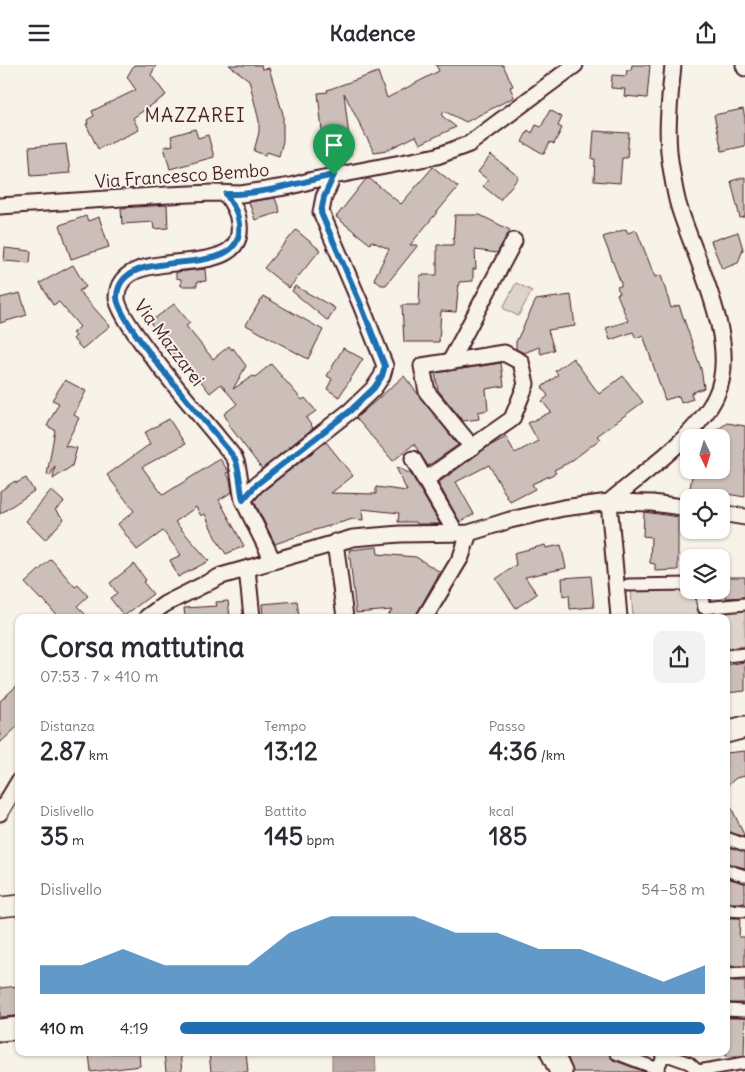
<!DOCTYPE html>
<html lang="it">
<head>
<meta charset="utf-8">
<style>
  :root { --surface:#fff; --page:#f2f2f3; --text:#2b2b33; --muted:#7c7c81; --accent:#1f6fb2 }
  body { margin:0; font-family:Delius,sans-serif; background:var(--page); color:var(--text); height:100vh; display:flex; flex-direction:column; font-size:19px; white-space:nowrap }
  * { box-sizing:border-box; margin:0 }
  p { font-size:16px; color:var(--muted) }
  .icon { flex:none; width:28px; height:28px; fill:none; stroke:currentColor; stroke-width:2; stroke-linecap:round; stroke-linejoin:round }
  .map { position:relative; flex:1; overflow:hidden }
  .sheet { position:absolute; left:15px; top:549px; width:715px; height:442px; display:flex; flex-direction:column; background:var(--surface); border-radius:10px; box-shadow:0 1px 4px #0004 }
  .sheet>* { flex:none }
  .needle { width:32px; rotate:176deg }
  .buttons { position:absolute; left:680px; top:364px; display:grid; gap:10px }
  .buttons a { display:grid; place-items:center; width:50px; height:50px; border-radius:10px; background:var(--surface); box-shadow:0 1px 4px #0004; font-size:25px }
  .pin { position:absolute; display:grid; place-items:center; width:42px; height:42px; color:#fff; margin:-51px -21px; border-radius:50% 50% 50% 0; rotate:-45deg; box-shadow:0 0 5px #0007 }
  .pin .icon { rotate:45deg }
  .round { display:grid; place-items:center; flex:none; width:52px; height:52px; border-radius:10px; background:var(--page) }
  .head { display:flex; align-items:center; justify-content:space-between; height:85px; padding:0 25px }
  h1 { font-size:28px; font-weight:700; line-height:38px }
  .stats { display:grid; grid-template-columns:repeat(3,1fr); gap:8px; height:85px; padding:5px 25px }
  .stats div { display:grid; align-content:center }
  .stats b { font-size:25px; font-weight:700 }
  .stats small { font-size:14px; font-weight:400 }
  .stats p { font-size:14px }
  .chart { height:140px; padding:10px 25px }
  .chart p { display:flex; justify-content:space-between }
  .chart svg { width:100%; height:90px; margin-top:5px; fill:var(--accent); opacity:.7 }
  ul { padding:0 25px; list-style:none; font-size:16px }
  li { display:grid; grid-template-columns:80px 60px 1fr; align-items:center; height:38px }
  li i { height:12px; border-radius:6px; background:var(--accent) }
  header { display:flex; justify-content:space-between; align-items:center; height:65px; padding:0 25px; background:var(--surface); font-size:22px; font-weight:700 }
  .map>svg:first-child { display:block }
</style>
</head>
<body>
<header><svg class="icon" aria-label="menu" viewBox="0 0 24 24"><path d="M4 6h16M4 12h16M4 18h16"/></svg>Kadence<svg class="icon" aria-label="share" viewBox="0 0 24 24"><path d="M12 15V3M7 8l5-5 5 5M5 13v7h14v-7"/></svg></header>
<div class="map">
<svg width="745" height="1007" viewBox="0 0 745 1007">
  <rect width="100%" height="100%" fill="#f7f3e8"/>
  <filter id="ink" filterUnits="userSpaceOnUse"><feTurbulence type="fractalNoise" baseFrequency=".02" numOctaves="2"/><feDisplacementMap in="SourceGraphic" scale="10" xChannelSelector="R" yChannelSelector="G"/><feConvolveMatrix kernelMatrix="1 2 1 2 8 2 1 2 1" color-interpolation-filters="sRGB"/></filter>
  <g filter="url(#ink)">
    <path fill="#ded4cc" stroke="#947a7c" d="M 516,218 L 532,226 L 518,251 L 503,243 Z
      M 696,525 L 699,552 L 633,552 L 631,526 Z
      M 745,543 L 745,581 L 726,583 L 726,552 L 714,552 L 713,547 Z"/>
    <path fill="#bcaaa7" stroke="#8e7275" d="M 332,988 L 375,988 L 376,1007 L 332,1007 Z"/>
    <path fill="#ccbfb9" stroke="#4a1f2b" d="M 134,0 L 156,0 L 151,10 L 166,30 L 133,53 L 139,65 L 98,84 L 86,59 L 88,59 L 87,55 L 94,51 L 92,46 L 136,25 L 127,12 Z
      M 229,0 L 261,0 L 262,4 L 269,3 L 283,49 L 283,76 L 279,91 L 267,87 L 265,90 L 254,86 L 259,67 L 259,56 L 249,15 Z
      M 436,0 L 503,0 L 513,21 L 510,22 L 514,32 L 466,57 L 444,46 L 442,51 L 456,62 L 420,79 L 416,71 L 387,85 L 374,87 L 344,28 L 351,90 L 325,94 L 318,28 L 328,27 L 327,25 L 378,7 L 387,33 L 439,6 Z
      M 632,0 L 650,0 L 647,33 L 624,31 L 625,24 L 611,23 L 612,10 L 626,11 L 627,5 L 631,5 Z
      M 743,44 L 745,53 L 745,81 L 722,86 L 714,50 Z
      M 550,45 L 562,52 L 558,61 L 562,63 L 554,79 L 550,77 L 544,89 L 522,77 L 528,65 L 532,68 L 536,60 L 541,62 Z
      M 195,64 L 198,73 L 208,70 L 214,92 L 170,104 L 164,82 L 173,80 L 171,71 Z
      M 594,66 L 629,68 L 627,93 L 622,93 L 620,118 L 594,116 L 595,94 L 592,94 Z
      M 66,79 L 70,108 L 31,111 L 29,82 Z
      M 491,90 L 519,112 L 500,135 L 483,121 L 488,115 L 478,107 Z
      M 433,102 L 458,122 L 410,180 L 418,180 L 386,220 L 381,220 L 374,214 L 389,184 L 371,176 L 370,179 L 336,152 L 366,114 L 370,114 L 401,139 Z
      M 745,112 L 745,152 L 740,153 L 731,116 Z
      M 275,133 L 280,147 L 255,155 L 249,137 Z
      M 167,140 L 168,163 L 154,164 L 153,157 L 122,159 L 121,143 Z
      M 455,150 L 480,150 L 510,165 L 497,188 L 475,185 L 476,204 L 473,204 L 473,216 L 459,217 L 456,247 L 441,246 L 439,277 L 404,277 L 402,240 L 419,240 L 420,210 L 437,210 L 437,180 L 453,180 Z
      M 86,151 L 88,156 L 99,152 L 109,182 L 71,194 L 60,160 Z
      M 626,164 L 628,168 L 636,165 L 638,169 L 655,212 L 661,210 L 671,243 L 679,240 L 701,304 L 704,323 L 691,328 L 693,334 L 681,338 L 679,331 L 665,335 L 643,270 L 636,273 L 633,267 L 610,275 L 606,263 L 628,256 L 617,229 L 620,228 L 617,222 L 621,221 L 621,218 L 603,172 Z
      M 296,165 L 320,185 L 289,223 L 264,203 Z
      M 738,167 L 743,184 L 738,198 L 722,204 L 711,176 Z
      M 5,183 L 31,186 L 30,198 L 4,196 Z
      M 73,200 L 86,222 L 79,226 L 110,261 L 82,284 L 73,274 L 76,271 L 72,268 L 80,262 L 59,237 L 53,240 L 40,218 Z
      M 205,204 L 206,216 L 197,217 L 197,221 L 181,221 L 181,214 L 176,213 L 176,207 Z
      M 295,221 L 335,243 L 328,256 L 292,226 Z
      M 20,228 L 27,250 L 0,258 L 0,233 Z
      M 571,230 L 575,261 L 548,265 L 554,285 L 541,289 L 539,282 L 524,288 L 516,284 L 516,277 L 536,235 Z
      M 263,231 L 323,265 L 308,294 L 246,260 Z
      M 174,239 L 190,258 L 186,261 L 213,294 L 229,281 L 232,285 L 233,283 L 246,301 L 233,324 L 253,311 L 255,312 L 271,299 L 302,335 L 305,333 L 316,346 L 306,353 L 313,363 L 262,404 L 228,359 L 229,358 L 224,349 L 237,339 L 221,319 L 210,328 L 196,310 L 194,312 L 178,291 L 176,293 L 154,265 L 155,264 L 150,257 Z
      M 343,283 L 363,294 L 339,332 L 327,324 L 332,314 L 327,311 Z
      M 573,293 L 599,329 L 623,311 L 643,337 L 597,371 L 600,374 L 570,397 L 554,405 L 556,408 L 532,419 L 535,424 L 510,437 L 489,400 L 456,417 L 474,449 L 460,457 L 438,418 L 486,383 L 506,372 L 515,388 L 538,376 L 528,358 L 551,347 L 542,336 L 548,331 L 542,322 L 558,310 L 555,306 Z
      M 501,298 L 504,321 L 486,324 L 488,345 L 478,347 L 479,354 L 463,356 L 438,325 L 435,308 Z
      M 404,311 L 458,380 L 428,401 L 414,379 L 393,396 L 356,353 Z
      M 65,315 L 86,326 L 74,350 L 79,353 L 65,381 L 77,383 L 72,401 L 53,414 L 55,401 L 50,411 L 47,410 L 55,365 L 47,361 L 59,338 L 52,335 Z
      M 169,354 L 185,379 L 142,402 L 163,430 L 220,394 L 229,407 L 226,408 L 230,414 L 232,427 L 219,435 L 244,481 L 226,489 L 215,472 L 205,449 L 201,451 L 196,442 L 175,457 L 209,496 L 178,512 L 170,495 L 181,490 L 163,466 L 137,485 L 118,459 L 134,446 L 107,410 L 150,379 L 144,368 Z
      M 727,358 L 745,361 L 745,432 L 690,423 L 693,405 L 721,405 L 721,372 L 707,372 Z
      M 326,377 L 353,411 L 331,428 L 376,429 L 376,422 L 407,426 L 396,402 L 411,409 L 440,459 L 417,459 L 416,457 L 398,457 L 399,448 L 362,444 L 363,455 L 353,454 L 315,465 L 275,479 L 254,436 L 262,427 Z
      M 26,413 L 34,426 L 0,449 L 0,426 L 15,416 L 16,418 Z
      M 51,425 L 64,437 L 55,445 L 64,454 L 45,475 L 26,456 Z
      M 644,447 L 678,452 L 678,505 L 655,506 L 655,499 L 650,498 L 651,472 L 643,471 Z
      M 545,480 L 546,483 L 561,480 L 566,503 L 525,512 L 537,529 L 516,543 L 496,514 L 516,500 L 514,488 Z
      M 377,482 L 378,489 L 416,492 L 440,507 L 415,552 L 387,552 L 392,545 L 356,548 L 349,485 Z
      M 51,494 L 75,522 L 78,520 L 88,531 L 77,541 L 88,552 L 58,552 L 43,534 L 41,535 L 25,518 Z
      M 134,499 L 146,515 L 143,517 L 153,529 L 124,551 L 110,533 L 117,528 L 110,518 Z
      M 591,511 L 594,542 L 570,544 L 569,530 L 563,531 L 562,513 Z
      M 724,512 L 745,512 L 745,532 L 726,533 Z
      M 228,536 L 230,552 L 185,552 L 184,543 L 217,541 L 216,537 Z
      M 297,536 L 299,552 L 263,552 L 262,539 Z
      M 745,597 L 745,626 L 726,628 L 726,600 Z
      M 19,619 L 19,660 L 0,678 L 0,636 Z
      M 745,686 L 745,711 L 736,713 L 726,722 L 726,688 Z
      M 726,731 L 745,772 L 726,766 Z
      M 726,781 L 745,787 L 745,803 L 726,798 Z
      M 726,813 L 745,818 L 745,838 L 726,838 Z
      M 726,853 L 740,853 L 739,872 L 745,872 L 745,901 L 726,901 Z
      M 726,916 L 745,916 L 745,938 L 726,938 Z
      M 19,921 L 19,951 L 0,952 L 0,923 Z
      M 726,953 L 745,953 L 744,991 L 726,991 Z
      M 89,988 L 139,988 L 140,1001 L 91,1007 Z
      M 164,988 L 180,988 L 182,1007 L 166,1007 Z
      M 209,988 L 246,988 L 248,1007 L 211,1007 Z
      M 566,988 L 609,988 L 613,995 L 645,1007 L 573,1007 Z"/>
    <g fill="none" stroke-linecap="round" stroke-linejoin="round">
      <g stroke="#4a1f2b" stroke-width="15">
        <path id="pedestrian" d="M 628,520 L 689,519
          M 701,525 L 704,543 L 745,539
          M 726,591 L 745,589
          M 726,773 L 745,780
          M 726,805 L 745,811
          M 726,845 L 745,846
          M 726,909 L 745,908
          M 726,945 L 745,946
          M 616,988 L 658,1004 L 664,989
          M 664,988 L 664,989 L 689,998 L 698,1006 L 745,998"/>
      </g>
      <g stroke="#4a1f2b" stroke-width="19">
        <path id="minor" d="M 744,0 L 745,3
          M 227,129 C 230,136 237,145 238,153 C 254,225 119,172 117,232 C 116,254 198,348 216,370 C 222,378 230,386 235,394 C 240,405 240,423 243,435
          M 0,141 L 168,130 L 213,128 L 241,129 L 291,121 L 313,115 L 437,91 L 469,79 L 575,0
          M 450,297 L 514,176
          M 413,394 L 456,468
          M 425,415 L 512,354 L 526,319 L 521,297 L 504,288 L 422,301 L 427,327 L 472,382
          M 609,437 C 643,408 697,371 716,331 C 741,279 695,194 679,142 C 675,129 673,115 671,102 C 665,68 670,34 673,0
          M 609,437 L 619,552
          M 721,448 L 745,452
          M 335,477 L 345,552
          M 273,496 L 243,435 L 256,420 L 350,346 L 374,323 L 382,311 L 385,301 L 361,240 L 321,147 L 324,132 L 334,110
          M 247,504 L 252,552
          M 147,552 L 165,539 L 221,511 L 353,473 L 400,469 L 469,468 L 510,455 L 563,443 L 609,437 L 652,438 L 689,443
          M 425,552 L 461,492 L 469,468
          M 0,748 L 19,716"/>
      </g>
      <g stroke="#4a1f2b" stroke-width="22">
        <path id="tertiary" d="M 0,842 L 19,840"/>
      </g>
      <g stroke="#4a1f2b" stroke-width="25">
        <path id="secondary" d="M 726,667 L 745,662
          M 0,965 L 19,963
          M 552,988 L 561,1007"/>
      </g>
      <use href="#pedestrian" stroke="#f7f3e8" stroke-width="11"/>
      <use href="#minor" stroke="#f7f3e8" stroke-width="15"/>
      <use href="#tertiary" stroke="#f7f3e8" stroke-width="19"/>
      <use href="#secondary" stroke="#f7f3e8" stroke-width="21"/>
    </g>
  </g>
  <g fill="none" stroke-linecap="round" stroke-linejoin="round" filter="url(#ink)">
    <g stroke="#fff" stroke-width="10">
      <path id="route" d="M 334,110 L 324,132 L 321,148 L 361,240 L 385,301 L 382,311 L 374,323 L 350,346 L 256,420 L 243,435 C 240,423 240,405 235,394 C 230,386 222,378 216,370 C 198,348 116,254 117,232 C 119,172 254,225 238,153 C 237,145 230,136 226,129 C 263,130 299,117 334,110 Z"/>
    </g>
    <use href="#route" stroke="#1f6fb2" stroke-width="6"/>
  </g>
  <g text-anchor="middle" stroke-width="4" stroke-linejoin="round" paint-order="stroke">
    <g font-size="18" fill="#4a1f2b" stroke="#f7f3e8">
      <text transform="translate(182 111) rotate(-4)" y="6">Via Francesco Bembo</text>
      <text transform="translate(169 278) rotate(53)" y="6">Via Mazzarei</text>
    </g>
    <g font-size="19" letter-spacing="1" fill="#4a1f2b" stroke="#f7f3e8">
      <text x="195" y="57">MAZZAREI</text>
    </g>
  </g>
</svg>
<div class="buttons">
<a><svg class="needle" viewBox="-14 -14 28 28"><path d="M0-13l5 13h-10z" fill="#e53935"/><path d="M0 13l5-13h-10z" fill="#7c7c81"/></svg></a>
<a><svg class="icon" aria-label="locate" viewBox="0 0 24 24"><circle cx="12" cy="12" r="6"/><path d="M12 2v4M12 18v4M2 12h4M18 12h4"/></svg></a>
<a><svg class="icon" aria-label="layers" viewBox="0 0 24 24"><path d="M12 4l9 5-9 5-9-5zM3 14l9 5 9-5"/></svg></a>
</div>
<div class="pin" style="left:334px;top:110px;background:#1e9e55"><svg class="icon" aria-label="arrive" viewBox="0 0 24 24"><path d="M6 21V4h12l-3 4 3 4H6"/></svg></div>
<section class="sheet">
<div class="head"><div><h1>Corsa mattutina</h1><p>07:53 · 7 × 410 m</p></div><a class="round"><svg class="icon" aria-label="share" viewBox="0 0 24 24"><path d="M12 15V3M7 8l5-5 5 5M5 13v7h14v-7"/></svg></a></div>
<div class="stats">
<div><p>Distanza</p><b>2.87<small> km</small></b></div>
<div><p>Tempo</p><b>13:12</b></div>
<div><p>Passo</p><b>4:36<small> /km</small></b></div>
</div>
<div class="stats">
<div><p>Dislivello</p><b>35<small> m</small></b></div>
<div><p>Battito</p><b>145<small> bpm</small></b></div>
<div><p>kcal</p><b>185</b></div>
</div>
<div class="chart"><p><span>Dislivello</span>54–58 m</p>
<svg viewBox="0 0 160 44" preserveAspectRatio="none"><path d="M0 44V30L10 30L20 22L30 30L40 30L50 30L60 14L70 6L80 6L90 6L100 14L110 14L120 22L130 22L140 30L150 38L160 30V44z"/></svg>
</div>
<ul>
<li><b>410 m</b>4:19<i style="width:100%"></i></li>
</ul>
</section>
</div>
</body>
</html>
